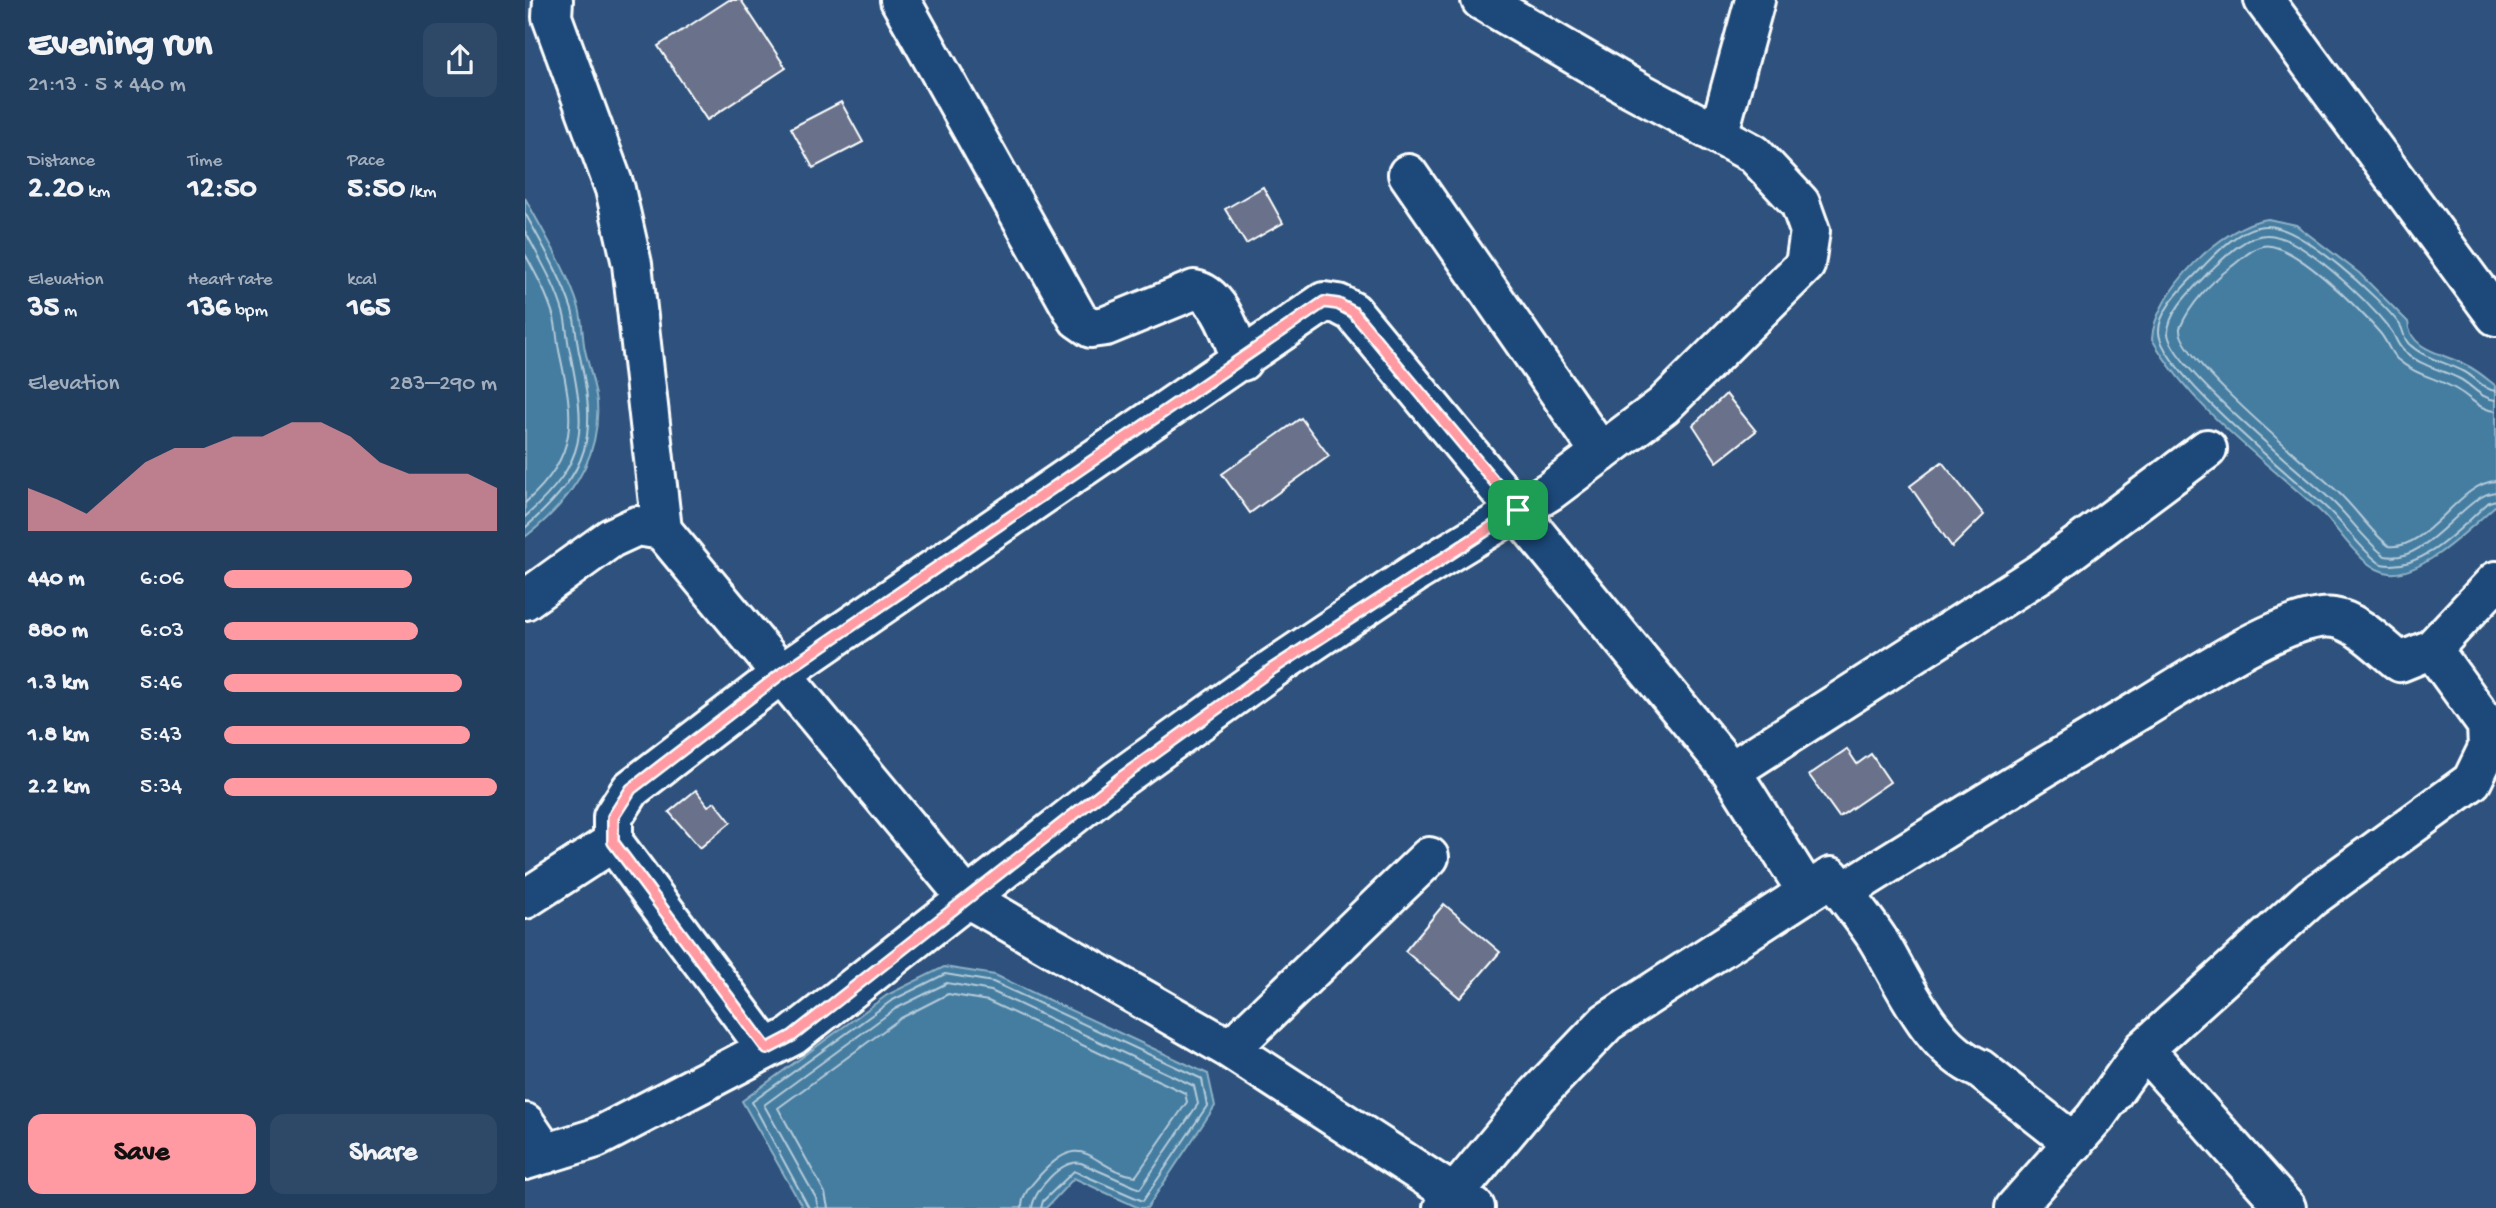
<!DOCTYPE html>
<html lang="en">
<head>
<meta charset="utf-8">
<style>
  :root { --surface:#223e5e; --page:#2e4967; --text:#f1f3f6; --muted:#a2aebc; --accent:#ff9aa2 }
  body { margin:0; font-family:"Gochi Hand",sans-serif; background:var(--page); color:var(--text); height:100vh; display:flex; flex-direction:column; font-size:26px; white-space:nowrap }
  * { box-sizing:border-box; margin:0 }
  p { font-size:23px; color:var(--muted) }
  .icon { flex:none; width:38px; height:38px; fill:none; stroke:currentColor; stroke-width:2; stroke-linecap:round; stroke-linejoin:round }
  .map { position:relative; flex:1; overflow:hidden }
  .details { display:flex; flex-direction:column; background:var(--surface); width:525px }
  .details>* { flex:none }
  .pin { position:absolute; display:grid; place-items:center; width:60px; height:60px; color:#fff; margin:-30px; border-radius:14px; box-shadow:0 4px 10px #0006 }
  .round { display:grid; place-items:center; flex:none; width:74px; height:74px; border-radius:14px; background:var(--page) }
  .summary { display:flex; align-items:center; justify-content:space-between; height:119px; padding:0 28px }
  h1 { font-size:38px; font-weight:700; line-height:52px }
  .metrics { display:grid; grid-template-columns:repeat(3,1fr); gap:10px; height:119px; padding:7px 28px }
  .metrics div { display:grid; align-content:center }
  .metrics b { font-size:30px; font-weight:700 }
  .metrics small { font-size:19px; font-weight:400 }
  .metrics p { font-size:19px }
  .chart { height:196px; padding:14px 28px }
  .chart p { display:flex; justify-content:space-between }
  .chart svg { width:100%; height:126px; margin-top:7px; fill:var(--accent); opacity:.7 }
  .cta { display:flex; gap:14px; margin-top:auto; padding:14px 28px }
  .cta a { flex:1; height:80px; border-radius:14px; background:var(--accent); color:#111; font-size:28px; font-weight:700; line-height:80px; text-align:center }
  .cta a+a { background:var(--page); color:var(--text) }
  ul { padding:0 28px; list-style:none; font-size:23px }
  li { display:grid; grid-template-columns:112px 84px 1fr; align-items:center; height:52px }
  li i { height:18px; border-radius:9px; background:var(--accent) }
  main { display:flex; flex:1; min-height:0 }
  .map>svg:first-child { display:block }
</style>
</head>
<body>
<main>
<section class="details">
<div class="summary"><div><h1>Evening run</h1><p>21:13 · 5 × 440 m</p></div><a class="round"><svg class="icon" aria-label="share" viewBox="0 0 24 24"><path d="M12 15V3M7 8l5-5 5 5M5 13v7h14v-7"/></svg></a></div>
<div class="metrics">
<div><p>Distance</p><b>2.20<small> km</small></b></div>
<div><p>Time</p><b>12:50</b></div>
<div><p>Pace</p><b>5:50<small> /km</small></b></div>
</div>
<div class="metrics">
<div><p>Elevation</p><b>35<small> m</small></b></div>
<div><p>Heart rate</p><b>136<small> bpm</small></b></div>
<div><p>kcal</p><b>165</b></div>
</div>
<div class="chart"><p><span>Elevation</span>283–290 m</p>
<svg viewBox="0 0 160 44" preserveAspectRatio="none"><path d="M0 44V29L10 33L20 38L30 29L40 20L50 15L60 15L70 11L80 11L90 6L100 6L110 11L120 20L130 24L140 24L150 24L160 29V44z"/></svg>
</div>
<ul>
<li><b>440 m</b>6:06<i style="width:69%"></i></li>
<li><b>880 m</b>6:03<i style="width:71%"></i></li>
<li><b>1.3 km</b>5:46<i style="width:87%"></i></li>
<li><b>1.8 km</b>5:43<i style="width:90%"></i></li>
<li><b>2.2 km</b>5:34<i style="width:100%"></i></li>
</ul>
<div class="cta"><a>Save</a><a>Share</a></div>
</section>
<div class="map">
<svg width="1971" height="1208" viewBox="0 0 1971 1208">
  <rect width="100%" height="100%" fill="#2e527d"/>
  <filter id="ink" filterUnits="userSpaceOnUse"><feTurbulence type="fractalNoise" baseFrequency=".0143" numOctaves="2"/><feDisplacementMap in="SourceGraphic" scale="14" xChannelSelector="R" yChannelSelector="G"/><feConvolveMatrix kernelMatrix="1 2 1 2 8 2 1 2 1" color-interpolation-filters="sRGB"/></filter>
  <g filter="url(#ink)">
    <path fill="#457da1" stroke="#8fb1c7" stroke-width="2" d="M 0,198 C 19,233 42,270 54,308 C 58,322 57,337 60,350 C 64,368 70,385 72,402 C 76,460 43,504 0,537 Z
      M 1743,219 L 1771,225 L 1834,273 L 1883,322 C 1885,352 1922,354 1943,366 C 1953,371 1962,379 1971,386 L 1971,505 C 1947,526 1898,576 1865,573 C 1836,570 1815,529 1795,511 C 1737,458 1667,409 1627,339 C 1629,293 1698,224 1743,219 Z
      M 419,967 L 470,975 L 683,1074 L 690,1106 L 622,1208 L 614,1208 L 549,1178 L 521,1208 L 278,1208 L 217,1101 L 362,995 Z"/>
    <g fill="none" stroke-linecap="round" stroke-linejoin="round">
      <path stroke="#b5cbd9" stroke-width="2" d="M 0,213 C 17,244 36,276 47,310 C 51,324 51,338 54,352 C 73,438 66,469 0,528
        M 0,231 C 14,258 31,285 39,315 C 42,327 42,340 45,352 C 61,432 64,459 0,517
        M 0,254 C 11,274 23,296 29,318 C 32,330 32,343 35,355 C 49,420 54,454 0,503
        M 1971,391 C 1959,390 1951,378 1940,372 C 1921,362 1900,359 1884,344 C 1878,338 1879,331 1875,325 C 1855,298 1776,226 1742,226 C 1716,225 1690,254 1673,272 C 1659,286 1628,315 1635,338 C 1646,378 1763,474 1797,504 C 1819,522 1833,548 1856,564 C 1897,573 1937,526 1964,502 L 1971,500
        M 1971,400 C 1956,399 1948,386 1935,379 C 1916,369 1895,366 1879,351 C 1871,344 1871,336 1865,329 C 1843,302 1776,234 1741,235 C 1720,235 1698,259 1684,272 C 1670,287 1643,310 1643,333 C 1644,365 1777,473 1805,499 C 1824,516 1839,540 1860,556 C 1902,565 1940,493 1971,492
        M 1971,411 C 1955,410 1947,399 1934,391 C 1914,378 1891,376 1872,359 C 1864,351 1862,341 1855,333 C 1836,311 1766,239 1737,246 C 1725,249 1716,260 1706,267 C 1686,282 1665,304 1655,328 C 1651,357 1787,468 1813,492 C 1831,509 1845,531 1864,546 C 1903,551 1934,482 1971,481
        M 284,1208 L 227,1102 L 366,1001 L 420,974 L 468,982 L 677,1079 L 682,1106 L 618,1201 L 549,1171 L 518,1201 L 516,1208
        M 293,1208 L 291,1198 L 239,1105 L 370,1009 L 422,983 L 466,991 L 669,1086 L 673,1104 L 615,1189 L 556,1163 C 537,1159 509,1190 507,1208
        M 303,1208 L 300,1193 L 253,1108 L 376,1018 L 423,994 L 463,1001 L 660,1093 L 662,1102 L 611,1176 C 565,1170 561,1125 515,1175 C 506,1186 497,1193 497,1208"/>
    </g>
    <path fill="#69728a" stroke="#fff" stroke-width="2" d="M 204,0 L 216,0 L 261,68 L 182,120 L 133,46 Z
      M 316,102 L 338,142 L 288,168 L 266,128 Z
      M 738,187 L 758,223 L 721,244 L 700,209 Z
      M 1201,394 L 1231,431 L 1192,462 L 1168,425 Z
      M 776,418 L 804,456 L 725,513 L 697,474 Z
      M 1417,462 L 1459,515 L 1427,547 L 1385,486 Z
      M 1322,749 L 1332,764 L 1346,754 L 1365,782 L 1314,817 L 1284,775 Z
      M 171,790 L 183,806 L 190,802 L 206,822 L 175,848 L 144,812 Z
      M 919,904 L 975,952 L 935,998 L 880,951 Z"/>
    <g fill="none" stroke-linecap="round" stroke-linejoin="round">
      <g stroke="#fff" stroke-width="44">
        <path id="minor" d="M 28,0 L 27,17 L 90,189 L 107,264 L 137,530
          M 375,0 L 553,319 L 566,328 L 581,326 L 669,290 C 696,294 707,338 717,361
          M 1739,0 L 1971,316
          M 1194,132 L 1230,0
          M 883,174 L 1076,453
          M 0,600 L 86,538 L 112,526 L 137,530 L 442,898 L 705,1049 L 950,1208
          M 1206,771 L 1517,572 L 1682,449
          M 1318,892 C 1416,830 1514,770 1613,711 C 1654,687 1764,611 1809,618 C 1832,621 1857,648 1875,662 L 1907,649 L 1971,581
          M 0,899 L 88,842
          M 242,1049 L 88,842 L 88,817 L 106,789 L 256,674 L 799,302 L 813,304 L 828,312 L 1206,771 L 1282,892
          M 705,1049 L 904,857
          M 1619,1049 L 1761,1208
          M 0,1123 L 21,1154
          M 0,1160 L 71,1138 L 267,1036 L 594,779 L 747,669 L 890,573 L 1025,491 L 1138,406 L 1280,265 L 1285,231 L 1275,203 L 1229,154 L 1105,87 L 956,0
          M 918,1208 L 1012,1095 L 1082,1022 L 1306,877 C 1322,897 1338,917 1352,938 C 1379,982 1404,1047 1455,1069 L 1549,1143
          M 1490,1208 L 1570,1118 L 1619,1049 L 1786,898 L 1947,781 L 1963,748 L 1962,725 L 1907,649"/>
      </g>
      <use href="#minor" stroke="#1f4a7a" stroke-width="38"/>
    </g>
  </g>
  <g fill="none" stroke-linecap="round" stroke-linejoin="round" filter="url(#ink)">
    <g stroke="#fff" stroke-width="14">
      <path id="route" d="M 799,302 L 813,304 L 828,312 L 993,510 L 747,669 L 594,779 L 267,1036 L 242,1049 L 88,842 L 88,817 L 106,789 L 256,674 Z"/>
    </g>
    <use href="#route" stroke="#ff9aa2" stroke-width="9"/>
  </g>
</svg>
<div class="pin" style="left:993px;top:510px;background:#1e9e55"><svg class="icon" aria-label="arrive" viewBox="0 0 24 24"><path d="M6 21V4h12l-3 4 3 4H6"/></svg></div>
</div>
</main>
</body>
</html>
